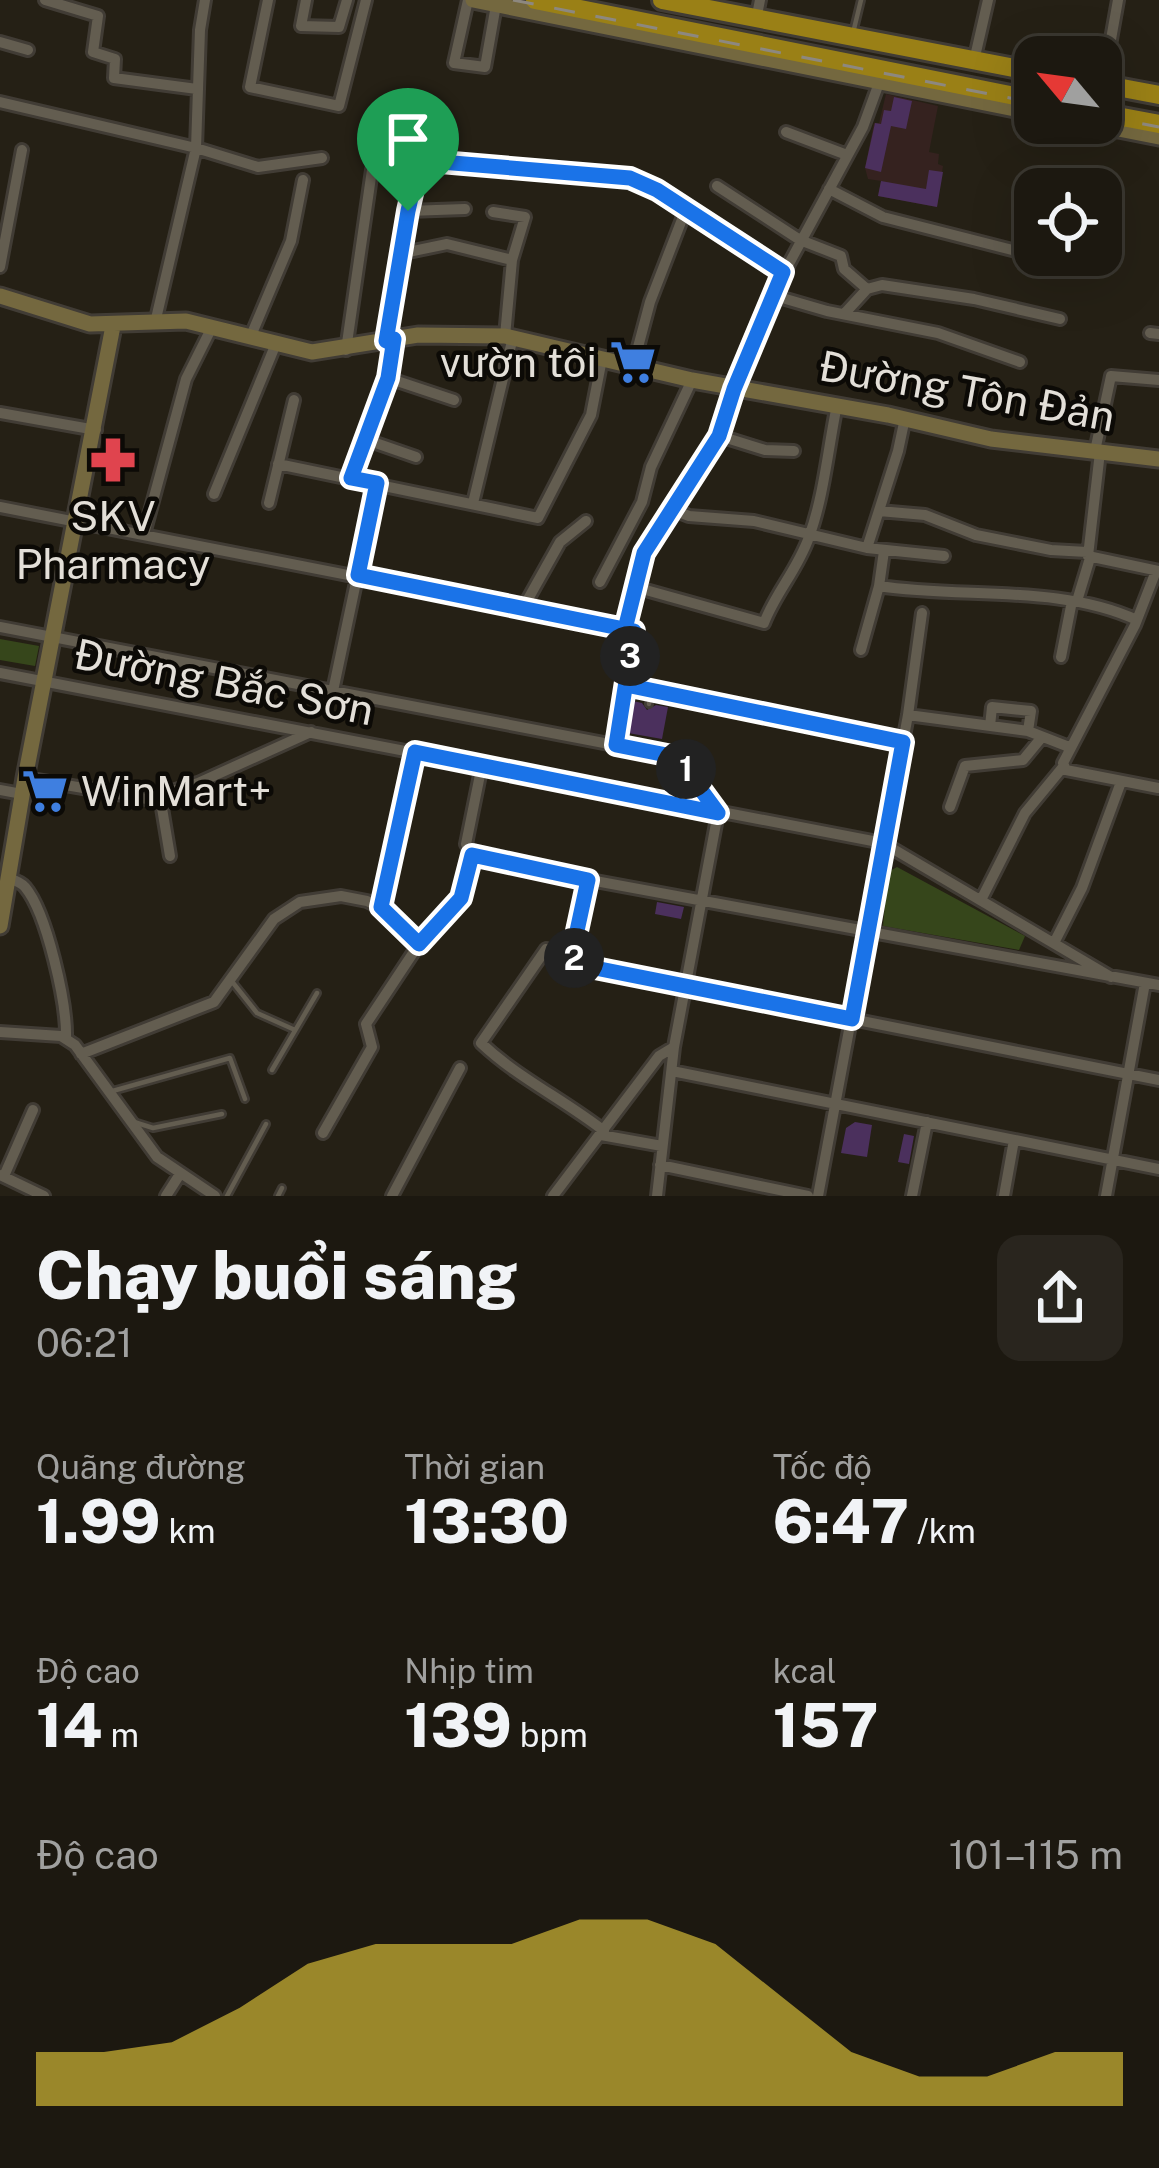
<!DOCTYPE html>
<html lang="vi">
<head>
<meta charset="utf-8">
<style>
  :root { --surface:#1c1810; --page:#29251e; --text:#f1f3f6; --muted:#a0a09f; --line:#3a3730; --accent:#d0b736 }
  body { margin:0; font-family:"Public Sans",sans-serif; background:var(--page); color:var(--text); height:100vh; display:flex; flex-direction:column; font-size:45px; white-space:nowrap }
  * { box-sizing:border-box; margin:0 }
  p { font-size:39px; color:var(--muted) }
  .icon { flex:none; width:66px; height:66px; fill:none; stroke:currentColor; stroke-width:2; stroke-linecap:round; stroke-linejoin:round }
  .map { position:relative; height:1196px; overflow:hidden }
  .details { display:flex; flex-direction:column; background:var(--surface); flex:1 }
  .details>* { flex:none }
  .needle { width:78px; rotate:299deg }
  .fabs { position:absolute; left:1014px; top:36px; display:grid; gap:24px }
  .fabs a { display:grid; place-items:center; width:108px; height:108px; border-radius:24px; background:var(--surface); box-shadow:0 12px 48px #0002,0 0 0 3px var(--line); font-size:60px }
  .pin { position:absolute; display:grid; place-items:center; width:102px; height:102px; color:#fff; margin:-123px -51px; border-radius:50% 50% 50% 0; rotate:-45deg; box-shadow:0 0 12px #0007 }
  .pin .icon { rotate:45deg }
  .km { position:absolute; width:60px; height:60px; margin:-30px; border-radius:50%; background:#222; color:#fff; font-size:33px; line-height:60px; text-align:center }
  .round { display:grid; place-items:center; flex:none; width:126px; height:126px; border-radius:24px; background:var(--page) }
  .overview { display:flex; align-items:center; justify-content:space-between; height:204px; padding:0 36px }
  h1 { font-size:66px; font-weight:800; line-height:90px }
  .figures { display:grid; grid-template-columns:repeat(3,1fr); gap:18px; height:204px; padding:12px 36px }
  .figures div { display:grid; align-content:center }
  .figures b { font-size:60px; font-weight:800 }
  .figures small { font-size:33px; font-weight:400 }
  .figures p { font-size:33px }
  .chart { height:336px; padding:24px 36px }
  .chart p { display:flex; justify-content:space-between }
  .chart svg { width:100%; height:216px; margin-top:12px; fill:var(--accent); opacity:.7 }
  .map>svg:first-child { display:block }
</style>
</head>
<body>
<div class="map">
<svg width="1159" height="1196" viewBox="0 0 1159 1196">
  <rect width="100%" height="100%" fill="#252015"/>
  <path fill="#35221f" d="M 886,94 L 938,106 L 929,152 L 939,154 L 938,164 L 943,166 L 937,207 L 878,196 L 881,181 L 868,179 L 865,168 L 874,123 L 879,123 Z"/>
  <path fill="#36461b" d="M 0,639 L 39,646 L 35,666 L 0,660 Z
    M 897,867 L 1025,936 L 1019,950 L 883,926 L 888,872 Z"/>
  <path fill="#4b305d" d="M 894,97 L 912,101 L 906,129 L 891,126 L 881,172 L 865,168 L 875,123 L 881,124 L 884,110 L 891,111 Z
    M 929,170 L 943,172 L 937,207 L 878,196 L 881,181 L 926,189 Z
    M 633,701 L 642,703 L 647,710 L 656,705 L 668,707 L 662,739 L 628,733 Z
    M 657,902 L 684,907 L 681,919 L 655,914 Z
    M 855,1122 L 872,1125 L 867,1157 L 841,1153 L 846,1128 Z
    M 904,1134 L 914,1136 L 909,1164 L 898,1162 Z"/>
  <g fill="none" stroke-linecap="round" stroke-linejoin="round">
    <g stroke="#413c35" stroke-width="10">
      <path id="lane" d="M 853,33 L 861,0
        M 649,704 L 651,690
        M 230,979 L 257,1013 L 295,1030
        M 272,1070 L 317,993
        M 109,1092 L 230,1058 L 245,1099
        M 134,1122 L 153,1128 L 222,1114
        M 227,1196 L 266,1124
        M 278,1196 L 282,1188"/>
    </g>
    <g stroke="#413c35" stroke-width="16">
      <path id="street" d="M 45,0 L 98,16 L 93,52 L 115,59 L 114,78 L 197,89
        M 268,0 L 250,87 L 339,106 L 366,0
        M 306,0 L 301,26 L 339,27 L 347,0
        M 468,0 L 454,63 L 485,67 L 496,5
        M 756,20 L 760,0
        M 0,42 L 28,50
        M 974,61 L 988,0
        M 1103,84 L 1118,0
        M 0,102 L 196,148 L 258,167 L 322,158
        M 786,132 L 847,155
        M 717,186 L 800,240 L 841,256 L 844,269 L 867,289
        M 829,189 L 883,217 L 1067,264 L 1069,255
        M 408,211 L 465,209
        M 493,212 L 525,217 L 512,260 L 505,336
        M 399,254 L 447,244 L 512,260
        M 0,267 L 22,150
        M 772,295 L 827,311 L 938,333 L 1020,362
        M 845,313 L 867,289 L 882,285 L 974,299 L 1060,319
        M 155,323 L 196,148 L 200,30 L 205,0
        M 1150,333 L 1159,334
        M 250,338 L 291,241 L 303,180
        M 386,341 L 414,173 L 418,167 L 441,162 L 637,180 L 783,272
        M 346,350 L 372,170
        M 633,366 L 650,302 L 686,209
        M 388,378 L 454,400
        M 0,413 L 96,430
        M 720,436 L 765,450 L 794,451
        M 367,440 L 416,457
        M 1095,451 L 1111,376 L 1159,380
        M 1100,452 L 1088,556 L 1159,571
        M 278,464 L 538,518 L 591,415 L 602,359
        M 351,478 L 388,378 L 394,339
        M 214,494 L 275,346
        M 269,503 L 294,400
        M 473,503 L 513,337
        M 0,507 L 634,631 L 616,745
        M 669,508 L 689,516 L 754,521 L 867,548 L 944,556
        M 879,511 L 925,515 L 976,535 L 1051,550 L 1087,552
        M 144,534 L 186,379 L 212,327
        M 867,548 L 898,451 L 905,418
        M 1156,571 L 1135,625 L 1063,763 L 1066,770 L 1158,788
        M 600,582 L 642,502 L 651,467 L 692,380
        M 879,586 C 963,599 1059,584 1137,620
        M 635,587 L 764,623 C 776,592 798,569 809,537 C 824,496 828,448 837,405
        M 1077,601 L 1090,558
        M 523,608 L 560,542 L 586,521
        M 0,627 L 677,757 L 718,813
        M 625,629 L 643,553 L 720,436 L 772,295 L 863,127 L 879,83
        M 861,650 L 879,586 L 884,551
        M 1061,657 L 1072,601
        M 0,673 L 883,843 L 1111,977
        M 625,685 L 903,742
        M 333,691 L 377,483
        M 908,715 L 1028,731 L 1069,747
        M 990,726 L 992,707 L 1031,711 L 1028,731
        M 482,765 L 466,844 L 472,855 L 487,861 L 1159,985
        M 25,778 L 147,799 L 198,783 L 311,732
        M 0,790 L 22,794
        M 160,796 L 170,856
        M 950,807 L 965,766 L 1023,760 L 1042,737
        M 8,878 C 14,880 21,882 25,887 C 47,913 67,1004 66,1038
        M 588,880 L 572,954 L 580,965 L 1159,1080
        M 981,900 L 1025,813 L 1063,767
        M 381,907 L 415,752
        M 1054,943 L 1082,888 L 1121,782
        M 546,949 L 481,1043 C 518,1078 563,1099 604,1131
        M 0,1032 L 61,1036 L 75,1045 L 157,1157 L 215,1196
        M 81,1054 L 214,1002 L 274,919 L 300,902 L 341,896 L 367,901 L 390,912 L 419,944
        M 672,1071 L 1159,1169
        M 323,1133 L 372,1047 L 366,1024 L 419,944 L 459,902 L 472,855
        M 601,1135 L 662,1146
        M 660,1165 L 808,1196
        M 0,1175 L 44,1196
        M 4,1176 L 33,1110
        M 166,1196 L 180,1174
        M 392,1196 L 460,1068
        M 553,1196 L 659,1056 L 674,1047
        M 657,1196 L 674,1047 L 718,813
        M 818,1196 L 908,715 L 922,613
        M 912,1196 L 927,1122
        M 1004,1196 L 1014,1140
        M 1106,1196 L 1145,983"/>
    </g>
    <g stroke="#413c35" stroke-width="21">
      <path id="secondary" d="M 473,0 L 1035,113
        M 1088,123 L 1159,137
        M 0,296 L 90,324 L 186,321 L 312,352 L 418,335 L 505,336 L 692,380 L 888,415 L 991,439 L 1159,459
        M 0,926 L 25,778 L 113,326"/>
    </g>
    <g stroke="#413c35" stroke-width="24">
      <path id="highway" d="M 535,0 L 1035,100
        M 662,0 L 1035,72
        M 1101,84 L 1159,95
        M 1101,113 L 1159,124"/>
    </g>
    <use href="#lane" stroke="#635d50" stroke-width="4.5"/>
    <use href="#street" stroke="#635d50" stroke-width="10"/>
    <use href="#secondary" stroke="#74683f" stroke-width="15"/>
    <use href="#highway" stroke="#9a8016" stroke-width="18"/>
    <path stroke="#8d8880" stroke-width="3" stroke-dasharray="21 21" stroke-linecap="butt" d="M 513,0 L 1035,103
      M 1101,116 L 1159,127"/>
  </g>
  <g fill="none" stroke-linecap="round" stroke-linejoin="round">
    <g stroke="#fff" stroke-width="24">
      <path id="route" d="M 408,211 L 386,341 L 394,339 L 388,378 L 351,478 L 377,483 L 358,575 L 634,631 L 616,745 L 677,757 L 718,813 L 415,752 L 381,907 L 419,944 L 461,898 L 472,855 L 588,880 L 572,954 L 580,965 L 852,1019 L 903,742 L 626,685 L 634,631 L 625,629 L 644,553 L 719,436 L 734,389 L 783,272 L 657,190 L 630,178 L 441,162 L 418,167 L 408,211"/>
    </g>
    <use href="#route" stroke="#1a73e8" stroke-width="15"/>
  </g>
  <defs>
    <g id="supermarket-bare" transform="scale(3.6)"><path d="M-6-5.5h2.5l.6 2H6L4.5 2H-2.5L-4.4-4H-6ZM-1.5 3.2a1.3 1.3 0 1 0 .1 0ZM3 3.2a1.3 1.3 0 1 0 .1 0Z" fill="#3f7fe0" stroke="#0c0a06" stroke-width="2.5" paint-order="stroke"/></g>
    <g id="pharmacy-bare" transform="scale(3.6)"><path d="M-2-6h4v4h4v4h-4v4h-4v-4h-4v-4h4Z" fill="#e0444e" stroke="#0c0a06" stroke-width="2.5" paint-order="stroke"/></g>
  </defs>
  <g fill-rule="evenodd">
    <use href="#supermarket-bare" x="633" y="362"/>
    <use href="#pharmacy-bare" x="113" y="460"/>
    <use href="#supermarket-bare" x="45" y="791"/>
  </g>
  <g text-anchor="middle" stroke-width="9" stroke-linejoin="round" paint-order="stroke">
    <g font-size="42" fill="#e3dfd8" stroke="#0c0a06" text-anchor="end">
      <text x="597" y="377">vườn tôi</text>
      <text x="113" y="531" text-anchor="middle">SKV<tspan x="113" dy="48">Pharmacy</tspan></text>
      <text x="81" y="806" text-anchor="start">WinMart+</text>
    </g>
    <g font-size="42" fill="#e3dfd8" stroke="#0c0a06">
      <text transform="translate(967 391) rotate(10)" y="15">Đường Tôn Đản</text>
      <text transform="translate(224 682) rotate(11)" y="15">Đường Bắc Sơn</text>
    </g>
  </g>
</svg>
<div class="fabs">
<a><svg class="needle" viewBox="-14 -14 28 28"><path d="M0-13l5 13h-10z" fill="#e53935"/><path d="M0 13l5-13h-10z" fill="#a0a09f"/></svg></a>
<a><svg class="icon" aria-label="locate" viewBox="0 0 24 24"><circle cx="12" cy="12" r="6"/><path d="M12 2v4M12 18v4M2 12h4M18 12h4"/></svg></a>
</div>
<div class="pin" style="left:408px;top:211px;background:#1e9e55"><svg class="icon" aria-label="arrive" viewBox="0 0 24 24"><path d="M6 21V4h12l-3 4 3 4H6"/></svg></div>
<b class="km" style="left:686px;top:769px">1</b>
<b class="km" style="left:574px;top:958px">2</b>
<b class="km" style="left:630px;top:656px">3</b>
</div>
<section class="details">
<div class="overview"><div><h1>Chạy buổi sáng</h1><p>06:21</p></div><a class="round"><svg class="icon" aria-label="share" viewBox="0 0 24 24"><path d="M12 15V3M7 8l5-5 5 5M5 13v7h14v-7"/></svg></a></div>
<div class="figures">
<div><p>Quãng đường</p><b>1.99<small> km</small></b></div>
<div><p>Thời gian</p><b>13:30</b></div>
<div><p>Tốc độ</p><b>6:47<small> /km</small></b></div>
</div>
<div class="figures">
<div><p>Độ cao</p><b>14<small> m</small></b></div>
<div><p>Nhịp tim</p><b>139<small> bpm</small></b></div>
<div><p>kcal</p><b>157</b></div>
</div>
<div class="chart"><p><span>Độ cao</span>101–115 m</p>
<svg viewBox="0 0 160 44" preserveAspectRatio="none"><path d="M0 44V33L10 33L20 31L30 24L40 15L50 11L60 11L70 11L80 6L90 6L100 11L110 22L120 33L130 38L140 38L150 33L160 33V44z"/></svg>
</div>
</section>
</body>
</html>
